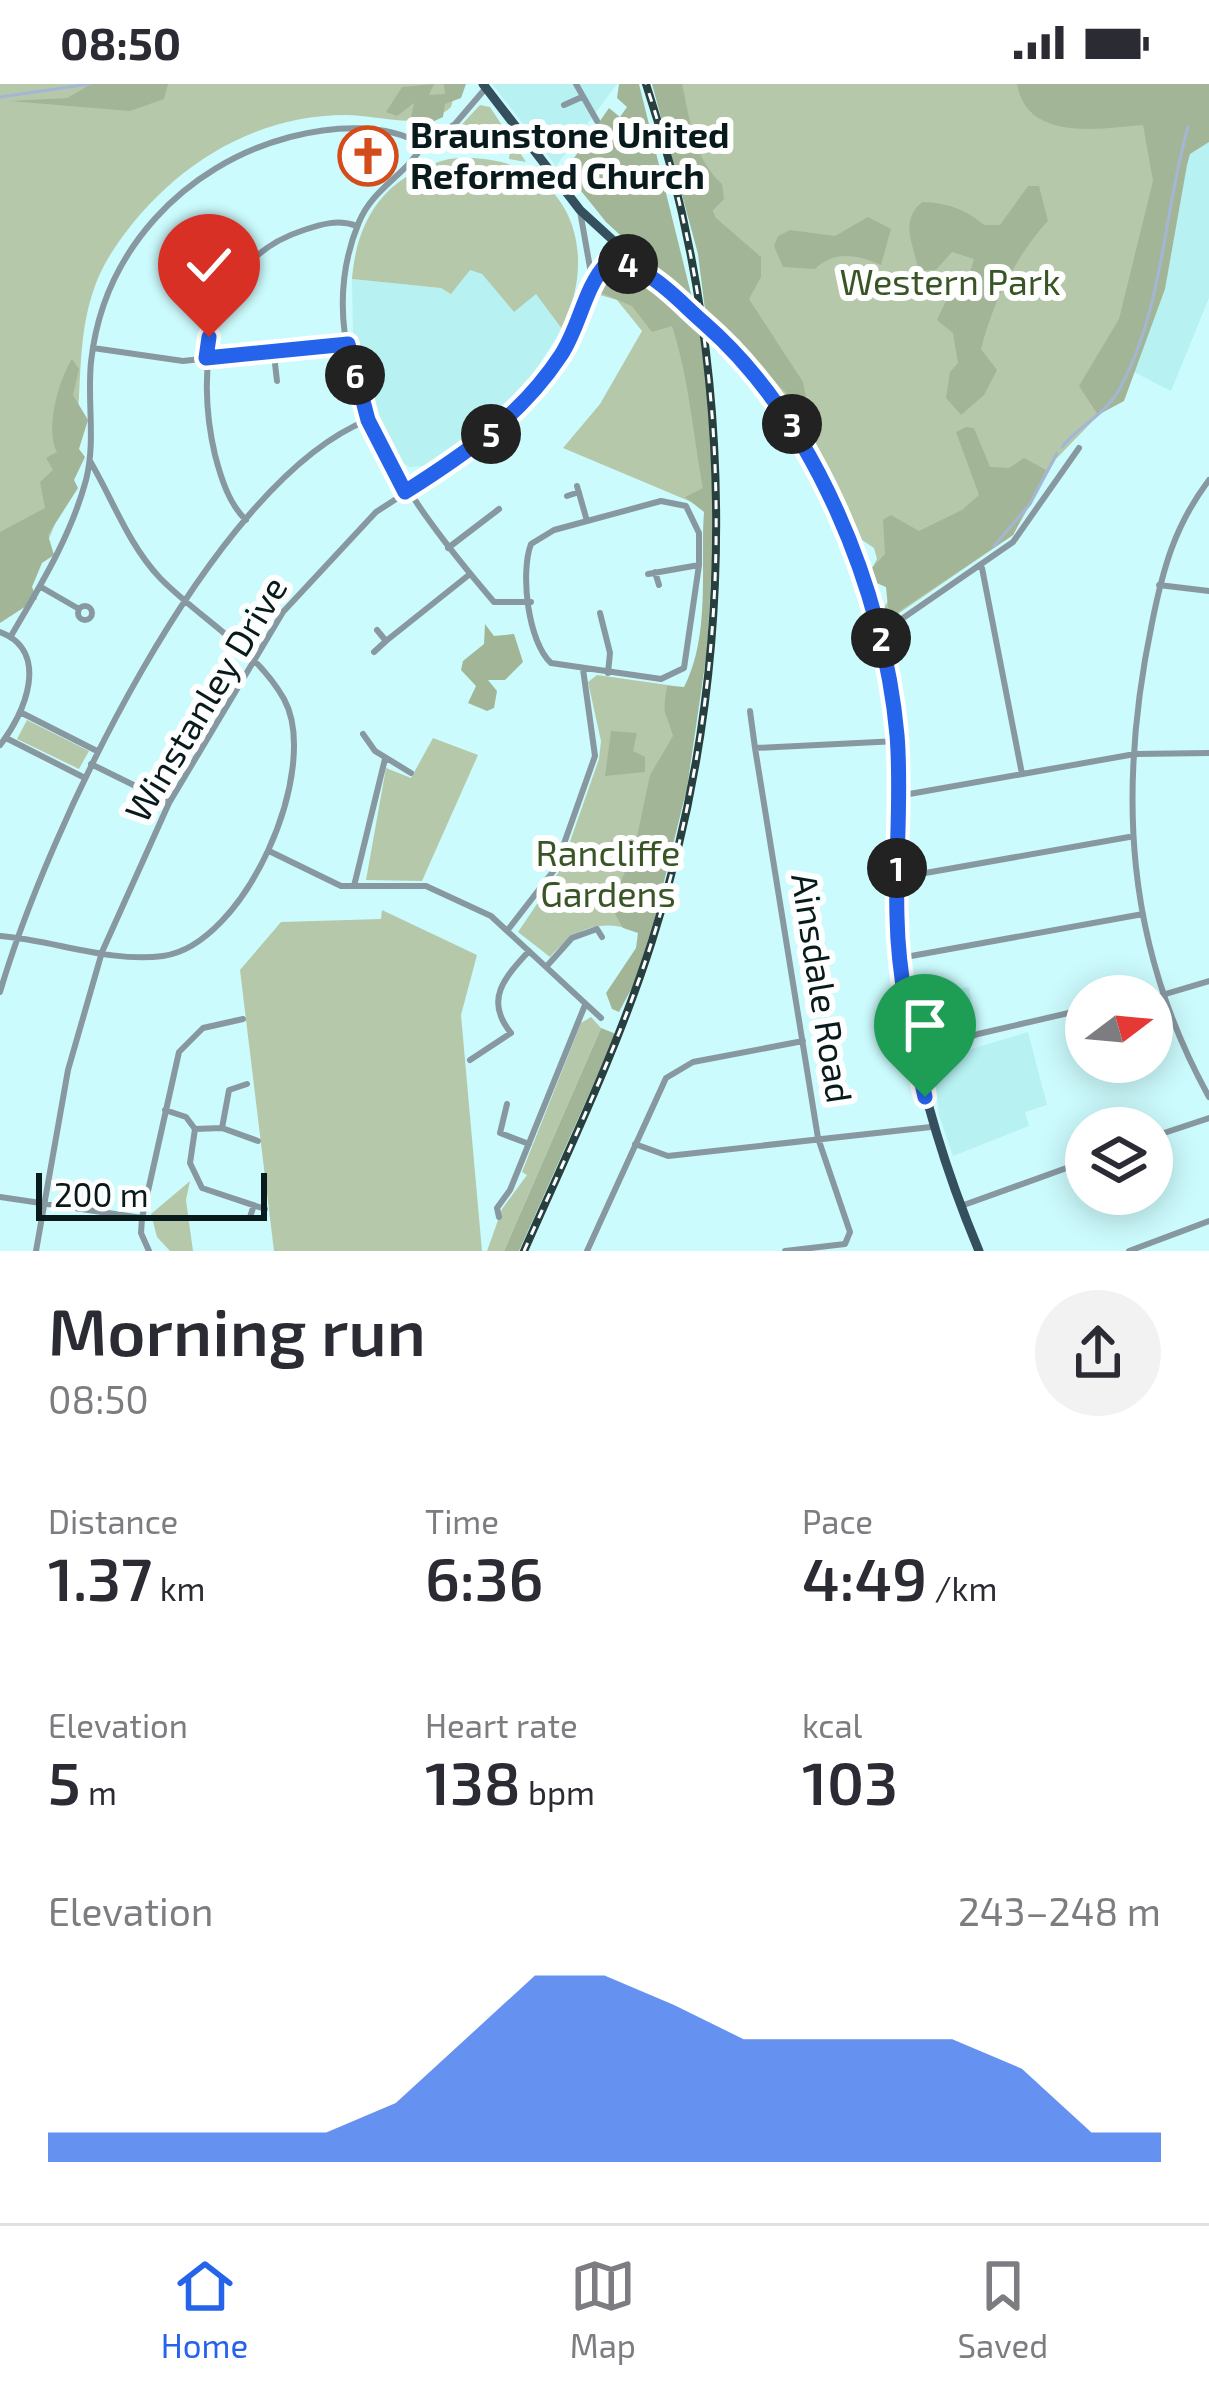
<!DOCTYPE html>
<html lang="en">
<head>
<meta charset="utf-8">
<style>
  :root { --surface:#fff; --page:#f2f2f3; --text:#2b2b33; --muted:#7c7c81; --line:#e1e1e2; --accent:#2563eb }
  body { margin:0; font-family:"Exo 2",sans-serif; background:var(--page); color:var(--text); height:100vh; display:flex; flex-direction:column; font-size:45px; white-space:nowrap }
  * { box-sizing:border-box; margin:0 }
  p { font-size:39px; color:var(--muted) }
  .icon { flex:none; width:66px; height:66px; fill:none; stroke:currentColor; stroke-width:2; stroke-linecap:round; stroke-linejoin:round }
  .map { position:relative; height:1167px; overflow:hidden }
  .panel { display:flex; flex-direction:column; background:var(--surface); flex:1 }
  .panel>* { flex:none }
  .needle { width:78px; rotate:74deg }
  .buttons { position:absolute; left:1065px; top:891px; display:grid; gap:24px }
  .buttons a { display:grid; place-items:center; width:108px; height:108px; border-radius:50%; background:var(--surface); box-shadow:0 6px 30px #0003; font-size:60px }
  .scale { position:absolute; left:36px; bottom:30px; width:231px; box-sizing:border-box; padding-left:12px; border:6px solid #081a1b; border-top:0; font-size:33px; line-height:42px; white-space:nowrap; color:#081a1b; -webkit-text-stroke:9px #fefefe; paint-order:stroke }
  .pin { position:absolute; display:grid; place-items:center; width:102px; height:102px; color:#fff; margin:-123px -51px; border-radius:50% 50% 50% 0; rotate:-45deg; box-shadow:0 0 12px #0007 }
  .pin .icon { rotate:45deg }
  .km { position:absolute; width:60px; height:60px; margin:-30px; border-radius:50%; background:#222; color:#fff; font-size:33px; line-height:60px; text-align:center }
  .round { display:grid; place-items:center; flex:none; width:126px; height:126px; border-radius:63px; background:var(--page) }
  .headline { display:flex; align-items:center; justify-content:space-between; height:204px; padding:0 48px }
  h1 { font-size:66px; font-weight:600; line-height:90px }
  .stats { display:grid; grid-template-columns:repeat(3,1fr); gap:18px; height:204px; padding:12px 48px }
  .stats div { display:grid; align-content:center }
  .stats b { font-size:60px; font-weight:600 }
  .stats small { font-size:33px; font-weight:400 }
  .stats p { font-size:33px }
  .chart { height:336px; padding:24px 48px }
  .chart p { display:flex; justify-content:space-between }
  .chart svg { width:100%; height:216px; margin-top:12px; fill:var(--accent); opacity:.7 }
  .status { display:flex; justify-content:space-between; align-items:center; height:84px; padding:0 60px; background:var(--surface); direction:ltr }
  .status svg { height:33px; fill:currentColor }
  .dock { display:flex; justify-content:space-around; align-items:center; height:168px; border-top:3px solid var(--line); background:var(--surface); font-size:33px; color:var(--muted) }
  .dock a { display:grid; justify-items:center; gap:6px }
  .dock .on { color:var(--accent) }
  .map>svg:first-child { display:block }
</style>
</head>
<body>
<div class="status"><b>08:50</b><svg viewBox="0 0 49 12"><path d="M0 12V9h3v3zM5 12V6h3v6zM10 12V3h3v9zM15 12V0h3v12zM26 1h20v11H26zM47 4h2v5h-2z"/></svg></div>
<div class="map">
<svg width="1209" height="1167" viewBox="0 0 1209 1167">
  <rect width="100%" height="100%" fill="#ccfbfd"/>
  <path fill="#b7f1f2" d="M 492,0 L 617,0 L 556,82 Z
    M 1209,45 L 1209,214 L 1171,307 L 1130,286 L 1176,77 Z
    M 469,185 L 482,190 L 513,227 L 536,209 L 562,245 L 533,290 L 479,346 L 425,382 L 410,383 L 390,372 L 366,313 L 353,251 L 352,195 L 441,204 Z
    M 943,897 L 945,906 L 969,903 L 976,943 L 929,957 L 918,901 Z
    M 1028,948 L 1047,1021 L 1025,1028 L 1029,1042 L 953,1072 L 939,1031 L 934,983 L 942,974 Z"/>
  <path fill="#b5c9aa" d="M 0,0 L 457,0 L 451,23 C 425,48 378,31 346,31 C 248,31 164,88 112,168 C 71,231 85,302 74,371 C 69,407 55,442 40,475 C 29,499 23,518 0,533 Z
    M 671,0 L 1209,0 L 1185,43 L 1116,313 L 1056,375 L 1013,451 L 892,534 L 884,523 L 890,515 L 886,503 L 877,499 L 872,484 L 877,475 L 874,464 L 856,452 L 815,357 L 766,285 Z
    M 480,21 L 490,23 L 526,78 L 509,75 L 510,67 L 451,58 L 450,53 Z
    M 449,75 C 557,64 606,152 562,245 L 536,210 L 514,228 L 482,190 L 470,186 L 451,210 L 441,204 L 352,195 C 357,133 386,91 449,75 Z
    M 625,188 L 643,195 L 694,238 L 705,309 L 708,425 L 563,364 L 600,320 L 642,247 L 617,216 L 600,211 L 608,193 Z
    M 597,591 L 689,604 L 678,711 L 637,847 C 599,834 576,844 550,873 L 518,848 L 560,786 L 599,675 L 601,657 L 588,598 Z
    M 27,636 L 89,667 L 79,685 L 17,655 Z
    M 433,654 L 478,671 L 422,797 L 366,796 L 386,684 L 411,694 Z
    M 382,826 L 477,871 L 461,931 L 482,1167 L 274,1167 L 240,886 L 281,838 L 381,835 Z
    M 591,933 L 601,944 L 504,1167 L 487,1167 L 502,1125 L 527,1091 L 522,1088 L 581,939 Z
    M 190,1097 L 186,1116 L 193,1167 L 170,1167 L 157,1153 L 151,1130 Z"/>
  <path fill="#a2b697" d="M 91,0 L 168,0 L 164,15 L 130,27 L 9,17 L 67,14 Z
    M 434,0 L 429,11 L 445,10 L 444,0 L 466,0 L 461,14 L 445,20 L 443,33 L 430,39 L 411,33 L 414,19 L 397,32 L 386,28 L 402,3 Z
    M 619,0 L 639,0 L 693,218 L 606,138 L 565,87 L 609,24 L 620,33 L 627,23 L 617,14 Z
    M 652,0 L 682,0 C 690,36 694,75 722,100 L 724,115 L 713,126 L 716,134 L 761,173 L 761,193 L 749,215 L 803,298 L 806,313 L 797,320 L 705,226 L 698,170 Z
    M 1017,0 L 1209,0 L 1209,58 L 1190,70 L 1187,81 L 1165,205 L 1124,317 L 1098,331 L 1079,302 L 1119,235 L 1153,97 L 1143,41 C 1102,44 1027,59 1017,0 Z
    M 1028,102 L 1039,102 L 1048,137 C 1016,171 992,220 981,265 L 997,286 L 984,311 L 961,331 L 946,314 L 950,288 L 958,279 L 953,249 L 937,236 L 951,206 L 963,212 L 974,175 L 952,168 L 936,186 L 918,187 C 915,161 898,139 922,118 C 948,119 965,125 984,141 L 1000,141 Z
    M 868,133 L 891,145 L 881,181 C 860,172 835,165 815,185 L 783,183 L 774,162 L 778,152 L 790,146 L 835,152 Z
    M 623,184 L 655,198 L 699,243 L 711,339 L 714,440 L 707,567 L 687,704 L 656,830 L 636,896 L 619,928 L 612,925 L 606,909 L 636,864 L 638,849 L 623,844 L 611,823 L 635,762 L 650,691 L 673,652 C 665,623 662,635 667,602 L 684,603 C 711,551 700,480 704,428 L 685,413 L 703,404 C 693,350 689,294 672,242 L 652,248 L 632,222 L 599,208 L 603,198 L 617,198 Z
    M 72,275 L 79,285 L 73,311 L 88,336 L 79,365 L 85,373 L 74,396 L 78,404 L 48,451 L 54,471 L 42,479 L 32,503 L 37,515 L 0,539 L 0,448 L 45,424 L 40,398 L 53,386 L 46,374 L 57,368 C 45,346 58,297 72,275 Z
    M 966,343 L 974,344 L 990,383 L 1009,384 L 1024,374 L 1046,386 L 1013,451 L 889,534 L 886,503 L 877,499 L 872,484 L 885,470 L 883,436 L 891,431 L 919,447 L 962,426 L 979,411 L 956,348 Z
    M 485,540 L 494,552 L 514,550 L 523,578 L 505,596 L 488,596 L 497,607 L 494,624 L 487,627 L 468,619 L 476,602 L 461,586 L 463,577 L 484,560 Z
    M 611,647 L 637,649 L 633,667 L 645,673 L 645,688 L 605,692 Z
    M 601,944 L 616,950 L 519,1167 L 504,1167 Z"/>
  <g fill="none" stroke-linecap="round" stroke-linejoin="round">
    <path stroke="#a5b6d5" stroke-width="3" d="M 0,13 L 90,0
      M 1062,363 C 1078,342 1106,331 1120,304 C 1164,223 1163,130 1188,43
      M 994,462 L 1030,420 L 1057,369"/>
    <path stroke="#8898a0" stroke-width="6" d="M 576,0 L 597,37
      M 564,21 L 582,13
      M 423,61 C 406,91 373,104 359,138 C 301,277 410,420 494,518 L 531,518
      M 580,127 L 592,195 L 607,179 L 637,181
      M 93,264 L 183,277 L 348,259
      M 274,271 L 277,297
      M 1209,396 C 1175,441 1163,484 1152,539 C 1117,707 1125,861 1209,1013
      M 577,402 L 587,437
      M 567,412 L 579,408
      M 661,417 L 686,422 L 699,449 L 699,481 L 684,584 L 661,595 L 551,579 C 528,558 520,489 531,460 L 554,446 Z
      M 246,436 C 229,420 221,394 215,371 C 195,286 207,177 304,146 C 322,140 338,135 357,142
      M 448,464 L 499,425
      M 982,484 L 1022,690
      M 655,488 L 659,501
      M 648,490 L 699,481
      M 1159,501 L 1209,507
      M 41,503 L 79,525
      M78 529a7 7 0 1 1 14 0a7 7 0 1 1-14 0Z
      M 600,529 L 610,569 L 608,589
      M 377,546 L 386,557 L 470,490
      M 0,548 C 51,567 25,630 0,661
      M 880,550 L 1013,458 L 1079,364
      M 11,552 C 40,502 71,452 86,396 C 96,357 87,317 91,278 C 103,167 184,81 290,53 C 332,42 385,38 423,61 L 455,40 L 485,5
      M 374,568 L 386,557
      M 750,627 L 755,664
      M 20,628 L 97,667
      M 363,650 L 375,667 L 411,689
      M 6,654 L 83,693
      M 91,680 L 168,718
      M 898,712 L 1135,670 L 1209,669
      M 269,767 L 341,802 L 426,802 L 491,832 L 601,934
      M 897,794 L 1129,753
      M 354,802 L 385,675
      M 507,847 L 555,785 L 595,672 L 583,585
      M 0,852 C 53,856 109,879 163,872 C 245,861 322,685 284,615 C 256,565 199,534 160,494 C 128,460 113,416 90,377
      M 900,874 L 1143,830
      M 546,883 L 572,854 L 597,845 L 602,853
      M 0,908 C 46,751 210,398 368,336
      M 1152,914 L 1209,897
      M 916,973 L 978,950 L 1086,925
      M 470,976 L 511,949 C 484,916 504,894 529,867
      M 507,1020 L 500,1049 L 529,1060
      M 165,1026 L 186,1033 L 195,1045 L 190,1079 L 202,1104 L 265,1125
      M 222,1044 L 229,1006 L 247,1000
      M 195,1045 L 222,1044 L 258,1057
      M 1152,1053 L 1209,1034
      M 635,1060 L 668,1072 L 931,1043
      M 0,1113 L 142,1134
      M 961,1122 L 1086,1077
      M 250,1133 L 254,1121
      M 499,1133 L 497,1124 L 510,1106 L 585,921
      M 36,1167 L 68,986 L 102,868 L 169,719 L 283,528 L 376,428 L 470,367 L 539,302 L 577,242 L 592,195
      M 149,1167 L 141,1149 L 142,1134 L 179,968 L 203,944 L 243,935
      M 587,1167 L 666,994 L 693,978 L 803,957
      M 785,1167 L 845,1160 L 850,1148 L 818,1054 L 755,664 L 898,657
      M 1129,1167 L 1209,1137"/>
    <path stroke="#34505e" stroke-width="9" d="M 483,0 L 580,126 L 687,224
      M 714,248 C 819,351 887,509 898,657 C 902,724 891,792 898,858 C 909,967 937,1067 979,1167"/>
    <g stroke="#283f40" stroke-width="8">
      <path id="rail" d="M 524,1167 C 569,1065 618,964 652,857 C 740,582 737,274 646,0"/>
    </g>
    <use href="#rail" stroke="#fefefe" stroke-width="3" stroke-dasharray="9" stroke-linecap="butt"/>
    <path stroke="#34505e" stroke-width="9" d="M 687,224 L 714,248"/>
  </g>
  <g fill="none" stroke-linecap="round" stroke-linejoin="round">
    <g stroke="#fff" stroke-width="24">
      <path id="route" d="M 209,253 L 206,274 L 348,260 L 368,336 L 405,408 C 465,370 521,332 561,271 C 580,242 584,204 607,179 C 649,180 674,213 704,239 C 814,335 884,507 897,651 C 902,711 895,773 897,833 C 898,893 912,955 925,1013"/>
    </g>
    <use href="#route" stroke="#2563eb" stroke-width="15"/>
  </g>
  <defs>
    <g id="church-ring" transform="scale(3)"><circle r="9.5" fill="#fefefe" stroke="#d34c19" stroke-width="1.5"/><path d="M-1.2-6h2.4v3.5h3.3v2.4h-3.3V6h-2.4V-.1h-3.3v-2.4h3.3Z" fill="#d34c19"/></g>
  </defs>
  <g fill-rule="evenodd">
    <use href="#church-ring" x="368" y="72"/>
  </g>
  <g text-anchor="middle" stroke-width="12" stroke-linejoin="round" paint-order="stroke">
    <g font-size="36" font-weight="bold" fill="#081a1b" stroke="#fefefe" text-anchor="start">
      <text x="410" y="64">Braunstone United<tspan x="410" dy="41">Reformed Church</tspan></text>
    </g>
    <g font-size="36" fill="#395526" stroke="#fefefe">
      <text x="950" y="211">Western Park</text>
      <text x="608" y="782">Rancliffe<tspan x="608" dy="41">Gardens</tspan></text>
    </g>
    <g font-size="36" fill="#081a1b" stroke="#fefefe">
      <text transform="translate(206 615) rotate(-59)" y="13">Winstanley Drive</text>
      <text transform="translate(822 904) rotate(81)" y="13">Ainsdale Road</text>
    </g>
  </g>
</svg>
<div class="buttons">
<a><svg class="needle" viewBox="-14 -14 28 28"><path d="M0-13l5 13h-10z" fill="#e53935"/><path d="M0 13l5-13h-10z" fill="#7c7c81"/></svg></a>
<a><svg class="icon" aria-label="layers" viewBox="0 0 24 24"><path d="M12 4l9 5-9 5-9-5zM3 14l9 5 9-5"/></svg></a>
</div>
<div class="scale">200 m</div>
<div class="pin" style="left:925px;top:1013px;background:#1e9e55"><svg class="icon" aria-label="arrive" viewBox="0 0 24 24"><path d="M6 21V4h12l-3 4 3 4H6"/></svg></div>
<div class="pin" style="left:209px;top:253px;background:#d93025"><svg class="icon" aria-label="check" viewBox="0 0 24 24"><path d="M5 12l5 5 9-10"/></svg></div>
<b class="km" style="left:897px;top:784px">1</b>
<b class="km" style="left:881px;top:554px">2</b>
<b class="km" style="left:792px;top:340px">3</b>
<b class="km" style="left:628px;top:180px">4</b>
<b class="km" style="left:491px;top:350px">5</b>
<b class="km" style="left:355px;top:291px">6</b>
</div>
<section class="panel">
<div class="headline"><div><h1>Morning run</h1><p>08:50</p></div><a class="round"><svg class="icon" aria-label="share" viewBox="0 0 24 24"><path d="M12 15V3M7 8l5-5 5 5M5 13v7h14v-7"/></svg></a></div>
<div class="stats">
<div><p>Distance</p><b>1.37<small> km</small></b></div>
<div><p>Time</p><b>6:36</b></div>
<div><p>Pace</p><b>4:49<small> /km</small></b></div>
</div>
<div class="stats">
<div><p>Elevation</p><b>5<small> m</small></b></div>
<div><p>Heart rate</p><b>138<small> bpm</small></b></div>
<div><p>kcal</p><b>103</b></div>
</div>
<div class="chart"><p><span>Elevation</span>243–248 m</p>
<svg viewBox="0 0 160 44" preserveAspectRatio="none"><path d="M0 44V38L10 38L20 38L30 38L40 38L50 32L60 19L70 6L80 6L90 12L100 19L110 19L120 19L130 19L140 25L150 38L160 38V44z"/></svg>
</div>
</section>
<nav class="dock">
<a class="on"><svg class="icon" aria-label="home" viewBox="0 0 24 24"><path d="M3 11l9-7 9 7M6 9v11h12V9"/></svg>Home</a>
<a><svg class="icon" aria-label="map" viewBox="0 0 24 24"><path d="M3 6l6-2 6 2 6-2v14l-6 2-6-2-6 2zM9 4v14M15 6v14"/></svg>Map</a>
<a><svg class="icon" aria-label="saved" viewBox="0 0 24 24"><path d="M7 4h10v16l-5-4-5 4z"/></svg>Saved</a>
</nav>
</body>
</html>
